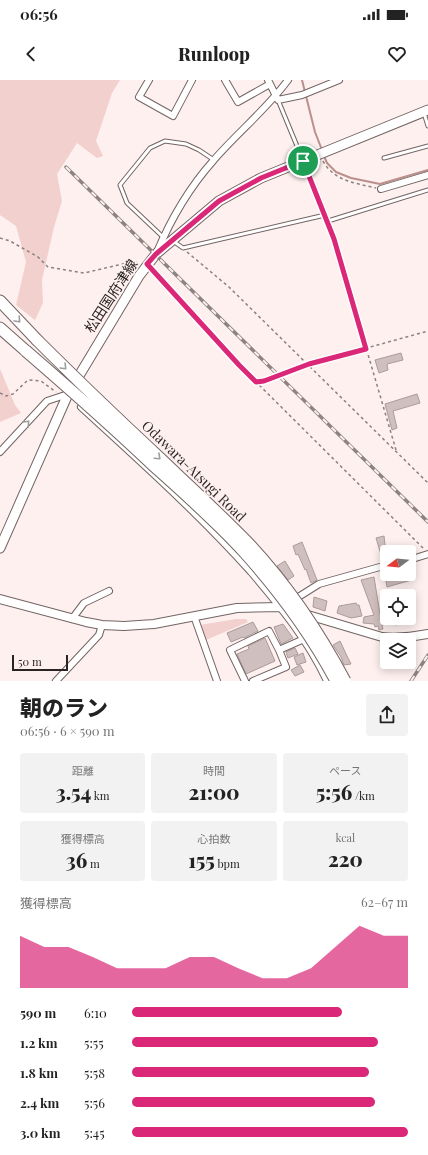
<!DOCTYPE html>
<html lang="ja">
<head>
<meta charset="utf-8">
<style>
  :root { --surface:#fff; --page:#f2f2f2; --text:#222; --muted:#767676; --accent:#db2777 }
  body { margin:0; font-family:"Playfair Display","Noto Sans JP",serif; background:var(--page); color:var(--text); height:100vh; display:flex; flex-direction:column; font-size:15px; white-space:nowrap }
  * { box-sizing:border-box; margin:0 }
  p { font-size:13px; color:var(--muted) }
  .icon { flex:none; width:22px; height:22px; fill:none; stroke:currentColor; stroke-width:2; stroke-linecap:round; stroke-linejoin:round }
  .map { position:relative; height:601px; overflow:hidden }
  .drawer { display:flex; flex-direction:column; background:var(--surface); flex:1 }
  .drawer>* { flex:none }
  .needle { width:26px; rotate:254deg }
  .controls { position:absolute; left:380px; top:465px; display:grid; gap:8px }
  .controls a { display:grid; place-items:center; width:36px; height:36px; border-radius:4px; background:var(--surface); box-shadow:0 2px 10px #0003; font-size:20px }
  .scale { position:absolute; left:12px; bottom:10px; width:56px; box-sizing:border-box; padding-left:4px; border:2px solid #2a2424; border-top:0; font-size:11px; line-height:14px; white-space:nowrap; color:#2a2424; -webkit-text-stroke:3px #fdf0ef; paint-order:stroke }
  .pin { position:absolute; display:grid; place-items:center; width:34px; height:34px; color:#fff; margin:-17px; border:2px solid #fff; border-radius:50%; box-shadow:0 1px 4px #0007 }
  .round { display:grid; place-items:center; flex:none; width:42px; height:42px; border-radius:4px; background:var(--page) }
  .head { display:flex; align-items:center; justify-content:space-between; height:68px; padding:0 20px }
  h1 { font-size:22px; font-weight:800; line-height:30px }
  .metrics { display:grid; grid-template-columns:repeat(3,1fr); gap:6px; height:68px; padding:4px 20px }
  .metrics div { display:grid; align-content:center; border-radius:4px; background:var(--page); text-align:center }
  .metrics b { font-size:20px; font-weight:800 }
  .metrics small { font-size:11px; font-weight:400 }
  .metrics p { font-size:11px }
  .chart { height:112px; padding:8px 20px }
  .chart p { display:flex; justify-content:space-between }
  .chart svg { width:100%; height:72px; margin-top:4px; fill:var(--accent); opacity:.7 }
  ul { padding:0 20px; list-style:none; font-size:13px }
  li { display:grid; grid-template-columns:64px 48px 1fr; align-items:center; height:30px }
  li i { height:10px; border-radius:5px; background:var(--accent) }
  .status { display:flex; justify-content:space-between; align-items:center; height:28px; padding:0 20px; background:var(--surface); direction:ltr }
  .status svg { height:11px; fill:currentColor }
  header { display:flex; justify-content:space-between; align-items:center; height:52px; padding:0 20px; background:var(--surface); font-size:18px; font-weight:800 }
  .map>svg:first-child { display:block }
</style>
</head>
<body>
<div class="status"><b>06:56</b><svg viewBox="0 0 49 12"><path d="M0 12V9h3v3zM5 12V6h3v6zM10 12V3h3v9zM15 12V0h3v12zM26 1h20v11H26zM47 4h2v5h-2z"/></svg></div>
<header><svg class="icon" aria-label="back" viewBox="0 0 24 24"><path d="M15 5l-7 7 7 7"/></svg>Runloop<svg class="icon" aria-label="heart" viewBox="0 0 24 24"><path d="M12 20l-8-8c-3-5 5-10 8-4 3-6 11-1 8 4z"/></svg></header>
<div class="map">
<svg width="428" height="601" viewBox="0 0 428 601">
  <rect width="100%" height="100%" fill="#fdf0ef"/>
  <path fill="#f1d0cd" d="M 0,0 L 120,0 L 112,13 L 96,61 L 103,76 L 97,78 L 77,63 L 57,94 L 62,121 L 54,147 L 42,200 L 43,223 L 35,240 L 16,225 L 26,182 L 16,146 L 0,135 Z
    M 0,289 L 15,325 L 21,333 L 0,342 Z
    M 236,539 L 246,539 L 248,542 L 206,560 L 200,545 Z"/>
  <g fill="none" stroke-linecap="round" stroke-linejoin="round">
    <path stroke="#bb8f8b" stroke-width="2" d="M 302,0 L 315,52 L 322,70
      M 324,76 L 327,83 L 336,92 L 351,98 L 380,104 L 428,90"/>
  </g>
  <path fill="#cfbfbe" stroke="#ab9c9a" d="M 401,273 L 403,280 L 387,284 L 388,290 L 379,293 L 375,280 Z
    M 417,314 L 420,323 L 393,331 L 397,348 L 392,350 L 385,324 Z
    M 384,456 L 387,481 L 383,481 L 376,458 Z
    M 302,462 L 317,500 L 311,503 L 306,489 L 305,490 L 298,474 L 296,475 L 293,466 Z
    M 285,481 L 294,496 L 288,500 L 277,486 Z
    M 414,493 L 415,499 L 387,507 L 386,501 Z
    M 374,497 L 381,540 L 393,540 L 393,543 L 382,545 L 383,549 L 379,550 L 378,546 L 375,547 L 374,544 L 363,543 L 364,537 L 374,535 L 361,500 Z
    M 314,517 L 327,521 L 325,531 L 313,527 Z
    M 356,523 L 357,525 L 359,525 L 362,536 L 351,538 L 337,533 L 339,526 Z
    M 394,538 L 415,538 L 415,540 L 395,545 Z
    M 253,542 L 258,551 L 244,558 L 243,557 L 231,562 L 227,553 Z
    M 283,544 L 293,558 L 281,564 L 274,547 Z
    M 265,558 L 275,581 L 246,594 L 237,574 L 249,569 L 248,566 Z
    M 340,561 L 347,576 L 351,584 L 344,585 L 341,577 L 333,565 Z
    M 295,568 L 298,574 L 288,578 L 286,572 Z
    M 303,573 L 306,582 L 297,585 L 294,577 Z
    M 300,585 L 304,592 L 295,596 L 291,590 Z"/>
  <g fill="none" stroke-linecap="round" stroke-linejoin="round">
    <g stroke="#726463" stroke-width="5">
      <path id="lane" d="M 278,20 L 328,141 L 346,202
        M 424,33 L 428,46
        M 384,78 L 428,66
        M 328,141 L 428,110
        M 163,157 L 127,123 L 120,105 L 150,68 L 165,61 L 186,64 L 199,70 L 214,80
        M 173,161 L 183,168 L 325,135"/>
    </g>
    <g stroke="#726463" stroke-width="8">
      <path id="street" d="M 149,0 L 139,17 L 173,36 L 192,0
        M 225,0 L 238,22 L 270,4
        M 268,0 L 278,20 L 302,15 L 339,0
        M 381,109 L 428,95
        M 157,172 C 171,139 189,108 213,81 C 237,53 266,30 288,0
        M 81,327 C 139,380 198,433 251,492 C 280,526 308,560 327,601
        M 0,372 L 47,321 L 68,314 L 69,315
        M 409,480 L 428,474
        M 292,521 L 319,504 L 387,485
        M 194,536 L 217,601
        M 72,539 L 84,523 L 109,511
        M 279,570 L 304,559
        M 56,601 L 99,555 L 102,545
        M 245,601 L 230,570 L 269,551 L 279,570 L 286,587 L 253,601"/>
    </g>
    <g stroke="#726463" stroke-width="10">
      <path id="secondary" d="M 0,519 L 86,542 L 102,545 L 124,546 L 154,544 L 237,528 L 281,527 L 382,557 C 398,559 412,557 428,554"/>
    </g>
    <g stroke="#726463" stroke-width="11">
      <path id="primary" d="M 0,468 L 68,314 L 139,196 L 156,174 L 219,121 L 261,98 L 428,30"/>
    </g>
    <g stroke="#726463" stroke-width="13">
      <path id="highway" d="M 0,221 L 37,260
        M 0,248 L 26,271"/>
    </g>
    <path stroke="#8a8181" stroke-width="1.5" stroke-dasharray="3 3" stroke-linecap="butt" d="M 323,81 C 334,101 355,103 376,108
      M 0,158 L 10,161 L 38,177 L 48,187 L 84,193 L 127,183 L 139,182
      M 187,172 L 229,207 L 428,403
      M 153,191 L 239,285 L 424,469
      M 348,206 L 396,370
      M 256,302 L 309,284 L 428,251
      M 0,313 L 6,316 L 13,314 L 28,300 L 41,301 L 56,312"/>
    <use href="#lane" stroke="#fff" stroke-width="3"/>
    <use href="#street" stroke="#fff" stroke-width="6"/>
    <use href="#secondary" stroke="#fff" stroke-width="8"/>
    <use href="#primary" stroke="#fff" stroke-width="9"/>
    <use href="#highway" stroke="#fff" stroke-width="11"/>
    <g stroke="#8d8383" stroke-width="3.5">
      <path id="rail" d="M 66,87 L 428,442
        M 411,601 L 428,575"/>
    </g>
    <use href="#rail" stroke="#fdf0ef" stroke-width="2" stroke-dasharray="6" stroke-linecap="butt"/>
    <g stroke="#726463" stroke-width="13" stroke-linecap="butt">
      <path id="highway-bridge" d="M 37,260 C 78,301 120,341 163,381 C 192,409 222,436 250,465 C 288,506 319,552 345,601
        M 26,271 C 70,309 113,347 155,387 C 185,414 217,442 245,473 C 280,512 311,554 336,601"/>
    </g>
    <use href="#highway-bridge" stroke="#fff" stroke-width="11"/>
  </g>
  <defs><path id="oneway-chevron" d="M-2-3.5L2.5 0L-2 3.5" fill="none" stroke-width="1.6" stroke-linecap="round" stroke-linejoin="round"/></defs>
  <g stroke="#9f9c9c">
    <use href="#oneway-chevron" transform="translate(18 240) rotate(47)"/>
    <use href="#oneway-chevron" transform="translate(64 287) rotate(45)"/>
    <use href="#oneway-chevron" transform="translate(27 343) rotate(-47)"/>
    <use href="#oneway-chevron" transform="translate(158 377) rotate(43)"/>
  </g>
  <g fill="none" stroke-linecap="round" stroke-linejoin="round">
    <g stroke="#fff" stroke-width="8">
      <path id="route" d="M 303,81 L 334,159 L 366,269 L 309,284 L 264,301 L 256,302 L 239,285 L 147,184 L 156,174 L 219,121 L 261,98 Z"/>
    </g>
    <use href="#route" stroke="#db2777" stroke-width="5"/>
  </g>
  <g text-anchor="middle" stroke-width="3.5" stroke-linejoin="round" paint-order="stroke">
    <g font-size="14" fill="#2a2424" stroke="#fdf0ef">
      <text transform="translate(111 216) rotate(-57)" y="5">松田国府津線</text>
      <text transform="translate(194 391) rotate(44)" y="5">Odawara-Atsugi Road</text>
    </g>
  </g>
</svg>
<div class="controls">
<a><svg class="needle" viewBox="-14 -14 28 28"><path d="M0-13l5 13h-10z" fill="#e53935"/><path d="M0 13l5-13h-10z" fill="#767676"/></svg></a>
<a><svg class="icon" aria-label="locate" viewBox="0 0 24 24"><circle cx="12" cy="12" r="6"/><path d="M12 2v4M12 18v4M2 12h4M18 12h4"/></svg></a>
<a><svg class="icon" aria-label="layers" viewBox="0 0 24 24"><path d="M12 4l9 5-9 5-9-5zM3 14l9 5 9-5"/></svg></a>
</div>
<div class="scale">50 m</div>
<div class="pin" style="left:303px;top:81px;background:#1e9e55"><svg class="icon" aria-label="arrive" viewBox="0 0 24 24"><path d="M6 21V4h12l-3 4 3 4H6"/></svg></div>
</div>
<section class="drawer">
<div class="head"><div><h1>朝のラン</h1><p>06:56 · 6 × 590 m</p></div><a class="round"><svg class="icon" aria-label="share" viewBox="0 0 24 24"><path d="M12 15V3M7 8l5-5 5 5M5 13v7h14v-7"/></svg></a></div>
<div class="metrics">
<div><p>距離</p><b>3.54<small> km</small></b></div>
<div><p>時間</p><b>21:00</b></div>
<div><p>ペース</p><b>5:56<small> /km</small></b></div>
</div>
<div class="metrics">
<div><p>獲得標高</p><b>36<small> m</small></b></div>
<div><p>心拍数</p><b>155<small> bpm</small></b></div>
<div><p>kcal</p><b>220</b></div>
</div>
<div class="chart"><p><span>獲得標高</span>62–67 m</p>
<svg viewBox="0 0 160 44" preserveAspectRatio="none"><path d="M0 44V12L10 19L20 19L30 25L40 32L50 32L60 32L70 25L80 25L90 32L100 38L110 38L120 32L130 19L140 6L150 12L160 12V44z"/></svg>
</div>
<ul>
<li><b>590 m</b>6:10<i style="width:76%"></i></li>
<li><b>1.2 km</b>5:55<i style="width:89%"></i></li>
<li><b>1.8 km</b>5:58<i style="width:86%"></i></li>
<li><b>2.4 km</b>5:56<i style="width:88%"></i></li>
<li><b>3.0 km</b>5:45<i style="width:100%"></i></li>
</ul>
</section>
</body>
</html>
